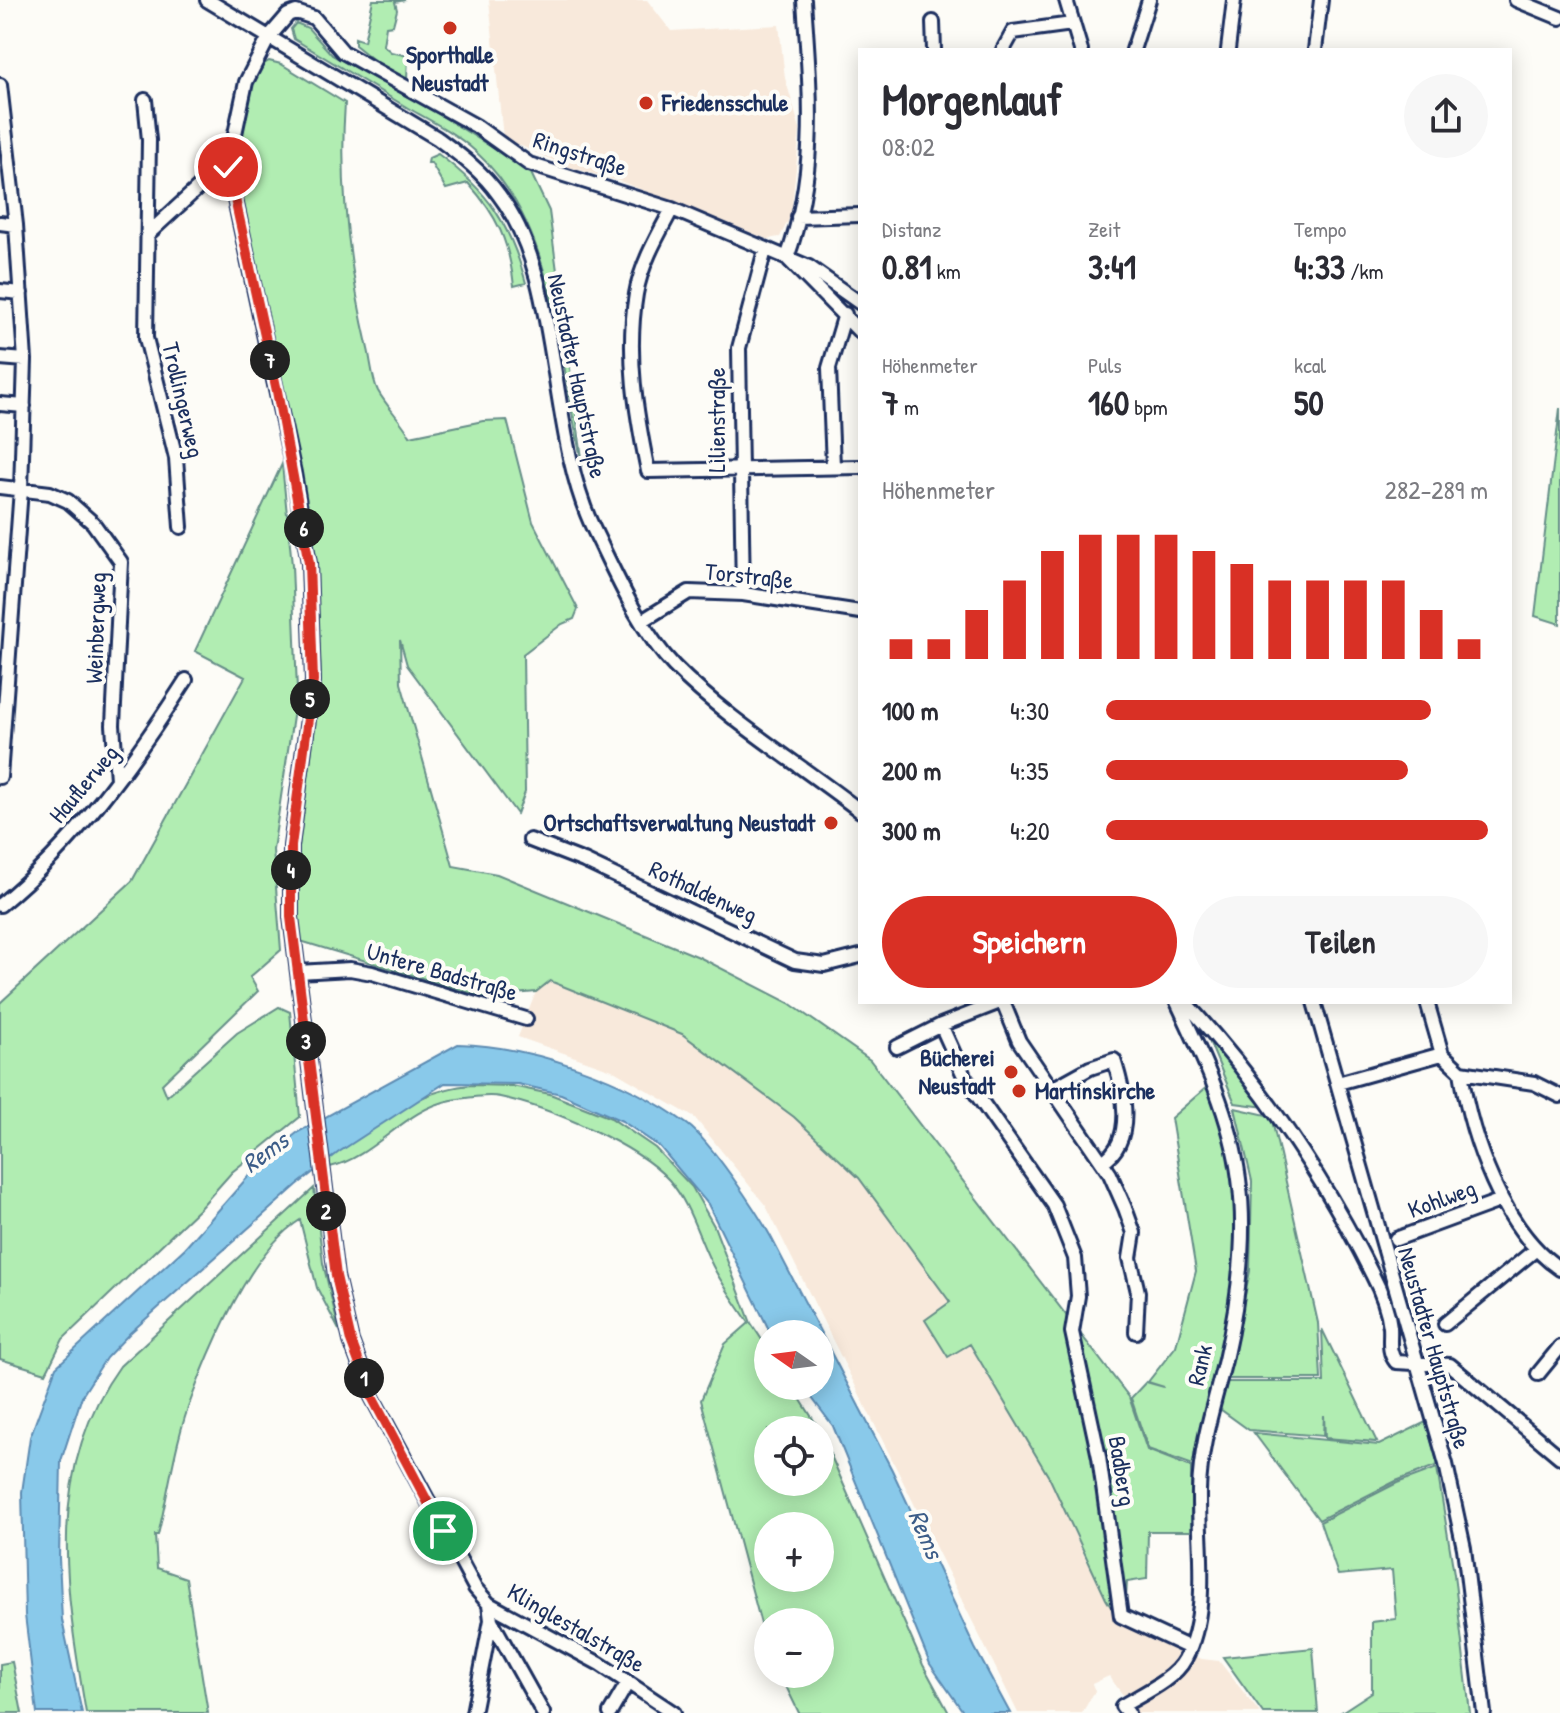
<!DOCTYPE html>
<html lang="de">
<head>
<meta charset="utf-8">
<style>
  :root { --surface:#fff; --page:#f7f7f7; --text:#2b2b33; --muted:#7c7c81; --accent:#d93025 }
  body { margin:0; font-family:"Patrick Hand",sans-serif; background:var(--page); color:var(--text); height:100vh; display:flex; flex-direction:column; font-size:30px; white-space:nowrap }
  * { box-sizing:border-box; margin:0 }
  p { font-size:26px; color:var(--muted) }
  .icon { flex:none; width:44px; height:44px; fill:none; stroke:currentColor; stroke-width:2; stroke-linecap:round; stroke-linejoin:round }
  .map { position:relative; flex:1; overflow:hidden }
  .sheet { position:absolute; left:858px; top:48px; width:654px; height:956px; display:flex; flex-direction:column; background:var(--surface); border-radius:0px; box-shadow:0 4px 20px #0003 }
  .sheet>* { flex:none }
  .needle { width:52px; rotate:284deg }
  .tools { position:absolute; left:754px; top:1320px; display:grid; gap:16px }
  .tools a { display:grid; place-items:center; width:80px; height:80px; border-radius:50%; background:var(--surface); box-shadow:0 4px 20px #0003; font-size:40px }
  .pin { position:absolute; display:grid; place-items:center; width:68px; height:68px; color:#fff; margin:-34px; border:4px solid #fff; border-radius:50%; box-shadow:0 2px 8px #0007 }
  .km { position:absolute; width:40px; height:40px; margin:-20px; border-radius:50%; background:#222; color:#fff; font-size:22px; line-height:40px; text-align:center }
  .round { display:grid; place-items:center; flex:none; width:84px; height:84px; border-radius:42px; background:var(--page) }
  .headline { display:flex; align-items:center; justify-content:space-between; height:136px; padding:0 24px }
  h1 { font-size:44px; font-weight:800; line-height:60px }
  .metrics { display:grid; grid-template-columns:repeat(3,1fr); gap:12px; height:136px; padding:8px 24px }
  .metrics div { display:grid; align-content:center }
  .metrics b { font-size:34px; font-weight:800 }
  .metrics small { font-size:22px; font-weight:400 }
  .metrics p { font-size:22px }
  .chart { height:224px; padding:16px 24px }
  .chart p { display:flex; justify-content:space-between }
  .chart svg { width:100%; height:144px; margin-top:8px; stroke:var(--accent); stroke-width:6 }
  .button { display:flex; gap:16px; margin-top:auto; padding:16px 24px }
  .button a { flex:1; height:92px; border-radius:48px; background:var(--accent); color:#fff; font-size:32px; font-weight:800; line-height:92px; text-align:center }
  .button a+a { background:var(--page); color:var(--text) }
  ul { padding:0 24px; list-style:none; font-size:26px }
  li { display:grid; grid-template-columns:128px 96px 1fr; align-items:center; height:60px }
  li i { height:20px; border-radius:10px; background:var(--accent) }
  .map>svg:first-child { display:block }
</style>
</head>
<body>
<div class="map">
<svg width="1560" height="1713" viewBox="0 0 1560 1713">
  <rect width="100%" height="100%" fill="#fdfcf7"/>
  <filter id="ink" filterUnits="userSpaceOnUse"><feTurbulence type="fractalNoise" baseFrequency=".0125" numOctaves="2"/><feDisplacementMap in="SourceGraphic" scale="16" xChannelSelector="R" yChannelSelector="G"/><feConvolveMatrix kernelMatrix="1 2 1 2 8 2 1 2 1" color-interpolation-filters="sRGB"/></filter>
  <g filter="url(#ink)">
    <path fill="#f8e9db" d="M 489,0 L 647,0 L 671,31 L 779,25 L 785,78 L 800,129 L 791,215 L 780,237 L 767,239 L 622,182 L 566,166 L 503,138 Z
      M 549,981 L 682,1034 L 794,1117 L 859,1178 L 951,1302 L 926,1321 L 969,1344 L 1050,1479 L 1086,1559 L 1126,1628 L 1202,1659 L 1219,1661 L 1260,1713 L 1136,1713 L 1109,1676 L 1092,1684 L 1095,1691 L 1082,1713 L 1018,1713 L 766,1206 L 695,1118 L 612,1070 L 518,1037 L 536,992 Z"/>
    <path fill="#b1edb2" stroke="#668e88" stroke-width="2" fill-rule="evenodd" d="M 373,0 L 405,0 L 395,2 L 397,10 L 393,25 L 386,26 L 383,45 L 391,52 L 408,56 L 407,79 L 380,65 L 355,45 L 355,38 L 364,41 Z
      M 296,23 L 308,28 L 332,55 L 437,113 L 530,171 L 549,211 L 583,466 C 557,361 560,228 475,151 C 455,133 431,121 408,108 C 370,85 332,62 294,39 L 291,29 Z
      M 269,61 L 281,64 L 345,103 C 339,185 349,268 368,349 C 371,361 372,379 378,391 C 387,407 401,420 410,436 L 483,421 L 507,420 L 533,522 L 578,609 L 574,619 L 562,624 L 523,654 L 525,792 L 517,814 L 407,665 L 400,640 L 401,683 L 453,866 L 497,874 L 699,957 L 789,1003 L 870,1060 L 1129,1397 L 1147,1450 L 1191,1467 L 1191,1531 L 1148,1531 L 1147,1579 L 1127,1582 L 1125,1613 L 1116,1615 L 1106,1599 L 1050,1479 L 970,1344 L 948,1357 L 925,1320 L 950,1302 L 859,1178 L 794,1117 L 682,1034 L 550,981 L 536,992 L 484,997 L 297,940 L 299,845 L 321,681 L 316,564 L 289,414 L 237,186 L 240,125 L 250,84 L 259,67 Z
      M 438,154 C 489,192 509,222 526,283 L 514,286 C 509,242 498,216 468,183 L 446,189 L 431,163 L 428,163 L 429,158 Z
      M 1560,408 L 1560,624 L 1535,616 Z
      M 282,464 L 292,565 L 297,690 L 273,850 L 281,950 L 250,977 L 258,991 L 162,1084 L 167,1096 L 237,1033 L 279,1007 L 290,1012 L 300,1117 L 232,1172 L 200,1208 L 63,1339 L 46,1373 L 0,1359 L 0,1003 L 132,881 L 245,677 L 195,651 Z
      M 1207,1036 L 1265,1107 L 1235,1103 Z
      M 474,1085 L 512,1086 L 550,1094 L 611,1118 L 655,1148 L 692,1187 L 714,1226 L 751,1323 L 768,1349 L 768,1386 L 792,1386 L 820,1430 L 768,1430 L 768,1482 L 820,1482 L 820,1431 L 923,1665 L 949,1713 L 799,1713 L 780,1674 L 820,1674 L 820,1622 L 768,1622 L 768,1650 L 701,1400 L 725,1344 L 749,1323 C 738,1306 726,1290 716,1272 C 699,1242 692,1206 669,1180 C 636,1144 548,1107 500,1097 C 487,1094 466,1098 452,1100 C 404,1109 375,1157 330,1167 L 328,1154 C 372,1126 421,1087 474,1085 ZM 768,1526 L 820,1526 L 820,1578 L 768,1578 Z
      M 1208,1086 C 1262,1225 1225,1330 1193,1465 L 1148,1449 L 1131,1398 L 1146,1382 L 1164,1387 L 1148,1382 L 1176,1346 L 1196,1271 L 1171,1118 Z
      M 1235,1108 L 1271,1116 L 1318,1323 L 1321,1379 L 1228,1379 L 1250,1271 L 1252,1181 Z
      M 314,1188 L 323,1263 L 339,1330 L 317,1288 L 300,1220 C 251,1251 212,1344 192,1397 C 175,1440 169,1490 158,1535 L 155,1535 L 157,1568 L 186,1578 L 208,1713 L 86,1713 C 66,1594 44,1471 120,1366 Z
      M 1322,1329 L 1377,1442 L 1325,1438 L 1324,1415 L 1323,1436 L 1249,1430 L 1220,1409 L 1227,1382 L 1324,1382 Z
      M 1426,1422 L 1438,1465 L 1396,1481 L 1319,1520 L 1254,1433 L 1379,1445 Z
      M 1437,1468 L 1454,1574 L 1470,1713 L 1340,1713 L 1372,1692 L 1372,1622 L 1396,1619 L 1392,1570 L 1338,1575 L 1320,1522 L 1397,1483 Z
      M 1313,1648 L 1318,1713 L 1263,1713 L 1223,1657 Z
      M 12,1662 L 22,1713 L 0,1713 L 0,1664 Z"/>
    <path fill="#89c9ea" stroke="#5d8bb2" stroke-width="2" d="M 458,1044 C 533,1046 626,1079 687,1124 C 710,1141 756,1210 771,1237 L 892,1470 L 975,1648 L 1010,1713 L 964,1713 L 930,1664 L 833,1426 L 803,1386 L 820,1386 L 820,1334 L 771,1334 L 708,1204 L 660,1147 L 622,1121 L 561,1094 L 518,1084 L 445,1083 L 339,1152 L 297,1185 L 130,1333 L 106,1358 L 82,1396 L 61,1461 L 59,1558 L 62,1620 L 82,1713 L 37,1713 L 25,1615 L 22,1492 L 30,1437 L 56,1367 L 185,1248 L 262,1161 L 298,1132 Z"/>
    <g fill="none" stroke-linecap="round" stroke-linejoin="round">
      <g stroke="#1b2f5e" stroke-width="18">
        <path id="minor" d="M 207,0 L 437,138 C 460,155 482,171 499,195 C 563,278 546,432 594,530 C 616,575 639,629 674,666 C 726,719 801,765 860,811
          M 1066,0 L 1081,50
          M 1516,0 L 1560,18
          M 933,22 L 934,50
          M 1003,50 L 1013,32 L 1072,24
          M 1133,50 L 1149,0
          M 1228,50 L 1234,0
          M 1315,50 L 1321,0
          M 0,85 L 16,225 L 25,360 L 21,489 L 0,777
          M 145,100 L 149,140 L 146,338 L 176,458 L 181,527
          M 672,209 C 658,235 641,264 636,294 C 626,354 636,413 648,471 L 860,467
          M 798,217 L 860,215
          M 0,223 L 16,225
          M 148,234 L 211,176 L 228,167
          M 787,258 C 819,168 810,92 804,0
          M 787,258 L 860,332
          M 0,291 L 21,293
          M 0,358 L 25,360
          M 0,404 L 24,406
          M 833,466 L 829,368 L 845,314
          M 0,487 L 50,493 L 68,501 L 93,523 L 121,562 L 113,725 L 117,779
          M 743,594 L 739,348 L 765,250
          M 642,621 L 689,592 L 743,594 L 860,612
          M 530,840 L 584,861 L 795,961 L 824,965 L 860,956
          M 0,905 C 76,843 134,761 186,680
          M 298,972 L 350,969 L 372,973 L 526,1019
          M 1003,1002 L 1019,1041 L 1110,1174 L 1125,1208 L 1134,1233 L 1130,1258 L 1138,1292 L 1136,1332
          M 1185,1002 C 1260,1083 1323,1176 1372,1274 C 1381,1291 1388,1309 1390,1327 C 1391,1339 1387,1351 1396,1362 L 1450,1365 L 1560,1457
          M 1314,1002 L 1446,1464 L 1464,1548 L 1484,1713
          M 1427,1002 L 1442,1054 L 1461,1072 L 1534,1083 L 1560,1096
          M 941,1025 L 965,1078 L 1054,1205 L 1075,1258 L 1078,1296 L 1072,1332 L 1099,1457 L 1121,1616 L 1190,1648
          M 897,1047 L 941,1025 L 1000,1002
          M 1461,1072 C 1471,1138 1503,1231 1560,1269
          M 1338,1083 L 1442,1054
          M 1052,1089 L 1090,1068 L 1114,1060 C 1124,1091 1136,1141 1102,1162
          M 1396,1239 L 1502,1200
          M 1445,1324 L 1535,1250
          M 1538,1374 L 1560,1347
          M 491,1620 L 543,1713
          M 473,1713 L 491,1620 L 489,1604
          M 610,1713 L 628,1682
          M 674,1713 L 600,1664 L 489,1604 L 475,1588 L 372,1397 L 351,1341 L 336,1276 L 291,917 L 291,846 L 313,681 L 309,563 L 294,473 L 228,167 L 246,82 L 269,37 L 288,15 L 296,12 L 314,18 L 343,52 L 476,126 L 529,164 L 672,209 L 809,267 L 860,303
          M 1128,1713 L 1122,1706 C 1142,1694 1174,1680 1185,1659 C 1211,1610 1198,1545 1199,1491 C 1200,1446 1214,1404 1225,1360 C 1238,1303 1247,1237 1239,1179 C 1231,1116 1204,1059 1177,1002"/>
      </g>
      <use href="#minor" stroke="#fdfcf7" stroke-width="12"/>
    </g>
  </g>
  <g fill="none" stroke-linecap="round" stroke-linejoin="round" filter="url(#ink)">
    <g stroke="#fff" stroke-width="16">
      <path id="route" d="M 228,167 L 277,391 L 309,563 L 313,681 L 291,846 L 291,917 L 336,1276 L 351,1341 L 372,1397 L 443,1531"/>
    </g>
    <use href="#route" stroke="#d93025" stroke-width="10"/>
  </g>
  <g fill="#c8321e" stroke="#fdfcf7" stroke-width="3">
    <circle cx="450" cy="28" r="8"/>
    <circle cx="646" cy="103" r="8"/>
    <circle cx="831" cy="823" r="8"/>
    <circle cx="1011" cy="1072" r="8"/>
    <circle cx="1019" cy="1091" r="8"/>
  </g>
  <g text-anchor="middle" stroke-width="8" stroke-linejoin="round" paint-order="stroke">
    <g font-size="24" font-weight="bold" fill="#1b2f5e" stroke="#fdfcf7" text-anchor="start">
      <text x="450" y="63" text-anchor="middle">Sporthalle<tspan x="450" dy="28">Neustadt</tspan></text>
      <text x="662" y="111">Friedensschule</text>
      <text x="815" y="831" text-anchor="end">Ortschaftsverwaltung Neustadt</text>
      <text x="995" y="1066" text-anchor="end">Bücherei<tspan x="995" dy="28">Neustadt</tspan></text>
      <text x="1035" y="1099">Martinskirche</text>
    </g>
    <g font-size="24" fill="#1b2f5e" stroke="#fdfcf7">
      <text transform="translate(580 154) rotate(18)" y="8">Ringstraße</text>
      <text transform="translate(577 376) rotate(78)" y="8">Neustadter Hauptstraße</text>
      <text transform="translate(183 400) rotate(77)" y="8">Trollingerweg</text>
      <text transform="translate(717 420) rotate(-90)" y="8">Lilienstraße</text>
      <text transform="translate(749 576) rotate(6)" y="8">Torstraße</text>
      <text transform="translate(96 628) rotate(-88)" y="8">Weinbergweg</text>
      <text transform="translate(84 784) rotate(-50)" y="8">Hauflerweg</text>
      <text transform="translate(703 892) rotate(25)" y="8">Rothaldenweg</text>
      <text transform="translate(442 972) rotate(16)" y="8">Untere Badstraße</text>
      <text transform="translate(1442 1199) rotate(-20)" y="8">Kohlweg</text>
      <text transform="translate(1434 1348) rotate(74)" y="8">Neustadter Hauptstraße</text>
      <text transform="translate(1200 1365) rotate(-77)" y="8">Rank</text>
      <text transform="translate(1122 1471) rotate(81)" y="8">Badberg</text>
      <text transform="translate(576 1628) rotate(30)" y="8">Klinglestalstraße</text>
    </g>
    <g font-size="26" font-style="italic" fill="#3c5d88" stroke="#fdfcf7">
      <text transform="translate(265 1152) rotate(-36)" y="9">Rems</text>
      <text transform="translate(926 1534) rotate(67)" y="9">Rems</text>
    </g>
  </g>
</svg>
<div class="tools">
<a><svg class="needle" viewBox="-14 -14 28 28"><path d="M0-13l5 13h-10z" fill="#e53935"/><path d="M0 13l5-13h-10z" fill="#7c7c81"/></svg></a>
<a><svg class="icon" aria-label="locate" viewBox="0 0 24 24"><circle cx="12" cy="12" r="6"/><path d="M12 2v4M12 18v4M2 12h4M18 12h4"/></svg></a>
<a>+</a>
<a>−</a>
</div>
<div class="pin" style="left:443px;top:1531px;background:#1e9e55"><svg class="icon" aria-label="arrive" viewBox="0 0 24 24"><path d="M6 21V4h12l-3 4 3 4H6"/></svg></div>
<div class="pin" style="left:228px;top:167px;background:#d93025"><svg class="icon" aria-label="check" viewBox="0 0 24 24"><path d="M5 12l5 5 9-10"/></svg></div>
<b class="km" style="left:364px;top:1378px">1</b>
<b class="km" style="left:326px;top:1211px">2</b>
<b class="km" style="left:306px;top:1041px">3</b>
<b class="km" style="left:291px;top:870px">4</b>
<b class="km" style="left:310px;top:699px">5</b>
<b class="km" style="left:304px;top:528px">6</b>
<b class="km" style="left:270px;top:360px">7</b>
<section class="sheet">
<div class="headline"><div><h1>Morgenlauf</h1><p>08:02</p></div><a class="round"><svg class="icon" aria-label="share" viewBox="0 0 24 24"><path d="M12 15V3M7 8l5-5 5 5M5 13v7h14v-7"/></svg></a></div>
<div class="metrics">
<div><p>Distanz</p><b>0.81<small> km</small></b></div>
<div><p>Zeit</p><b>3:41</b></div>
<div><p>Tempo</p><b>4:33<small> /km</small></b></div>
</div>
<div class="metrics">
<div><p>Höhenmeter</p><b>7<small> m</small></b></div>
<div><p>Puls</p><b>160<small> bpm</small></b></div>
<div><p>kcal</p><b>50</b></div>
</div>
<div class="chart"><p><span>Höhenmeter</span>282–289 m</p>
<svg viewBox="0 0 160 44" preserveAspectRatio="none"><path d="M5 44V38M15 44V38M25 44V29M35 44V20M45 44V11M55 44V6M65 44V6M75 44V6M85 44V11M95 44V15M105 44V20M115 44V20M125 44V20M135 44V20M145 44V29M155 44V38"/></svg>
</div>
<ul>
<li><b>100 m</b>4:30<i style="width:85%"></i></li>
<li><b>200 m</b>4:35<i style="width:79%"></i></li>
<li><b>300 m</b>4:20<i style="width:100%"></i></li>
</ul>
<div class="button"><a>Speichern</a><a>Teilen</a></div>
</section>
</div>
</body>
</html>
